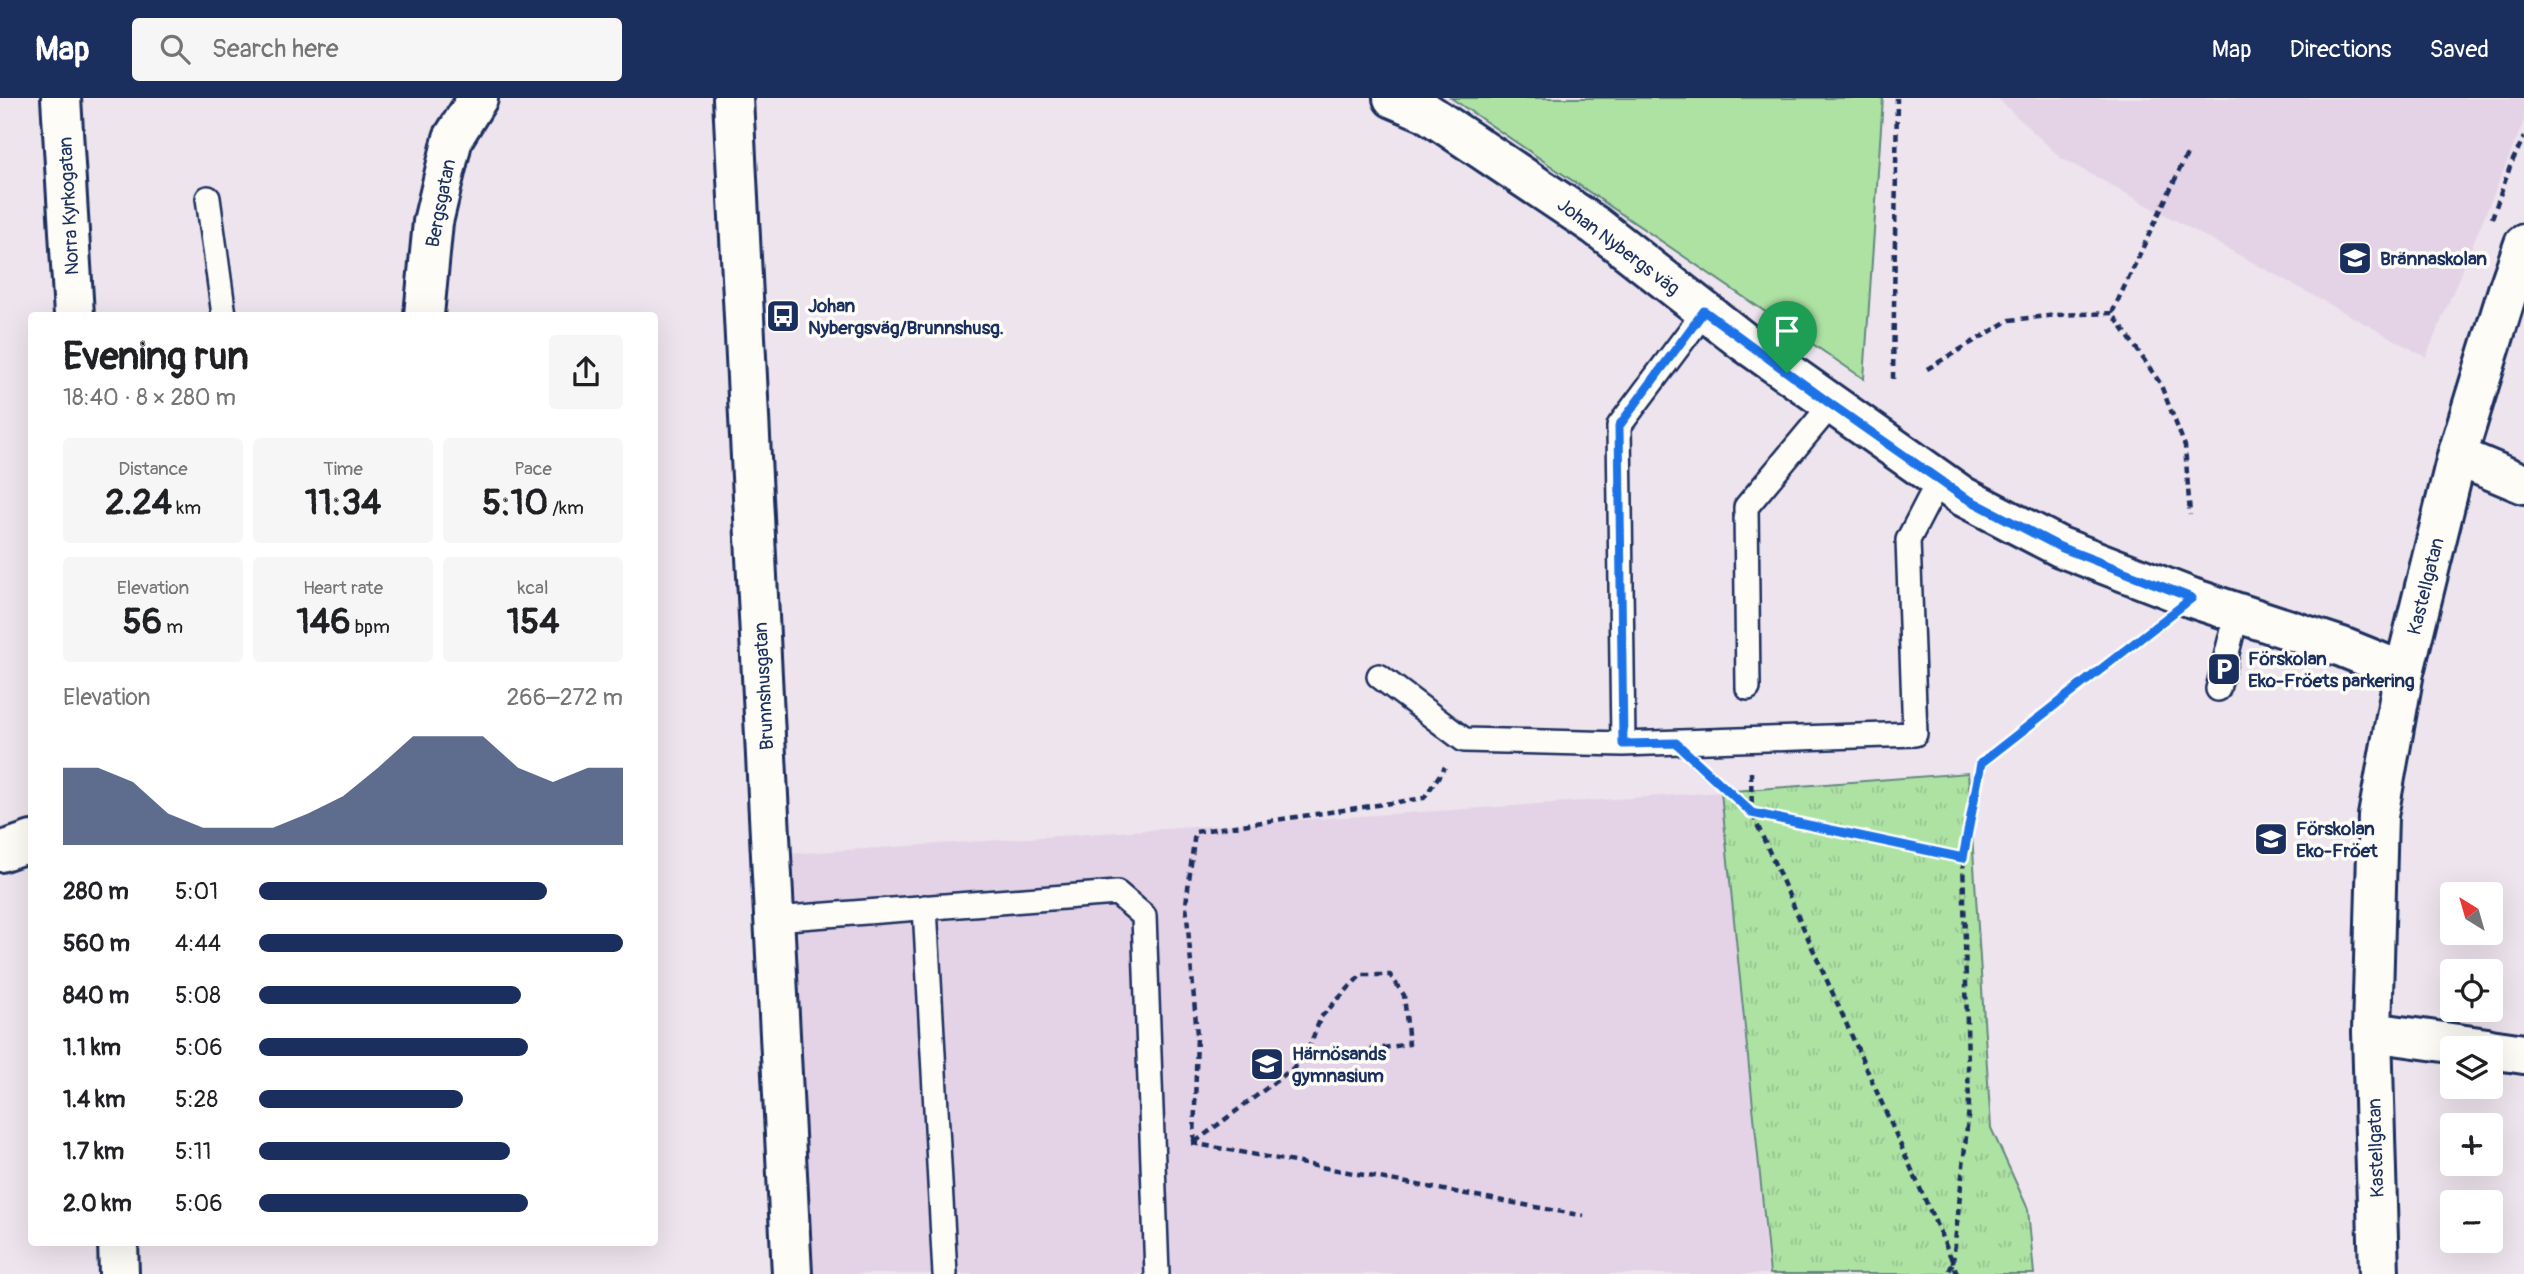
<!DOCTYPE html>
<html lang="en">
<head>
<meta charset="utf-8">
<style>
  :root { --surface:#fff; --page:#f6f6f6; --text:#202124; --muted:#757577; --accent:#1b2f5e }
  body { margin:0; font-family:Pangolin,sans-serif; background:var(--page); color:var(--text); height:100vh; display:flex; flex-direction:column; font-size:26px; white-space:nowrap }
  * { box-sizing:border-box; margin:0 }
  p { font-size:23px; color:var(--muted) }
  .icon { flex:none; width:38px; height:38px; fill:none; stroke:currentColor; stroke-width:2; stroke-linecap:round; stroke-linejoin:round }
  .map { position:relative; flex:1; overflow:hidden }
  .drawer { position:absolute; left:28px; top:214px; width:630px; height:934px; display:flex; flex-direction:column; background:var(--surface); border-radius:7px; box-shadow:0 7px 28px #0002 }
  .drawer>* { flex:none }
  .needle { width:46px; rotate:323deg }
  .fabs { position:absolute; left:2440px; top:784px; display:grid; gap:14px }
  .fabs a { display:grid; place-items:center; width:63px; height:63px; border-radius:7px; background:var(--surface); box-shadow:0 7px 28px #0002; font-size:35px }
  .pin { position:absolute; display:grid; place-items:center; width:60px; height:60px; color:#fff; margin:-72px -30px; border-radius:50% 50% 50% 0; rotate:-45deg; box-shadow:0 0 7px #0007 }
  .pin .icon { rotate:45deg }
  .round { display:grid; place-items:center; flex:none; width:74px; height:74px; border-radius:7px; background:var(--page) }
  .head { display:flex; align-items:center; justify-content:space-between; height:119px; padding:0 35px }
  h1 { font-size:38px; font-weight:700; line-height:52px }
  .stats { display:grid; grid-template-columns:repeat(3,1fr); gap:10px; height:119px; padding:7px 35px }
  .stats div { display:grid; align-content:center; border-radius:7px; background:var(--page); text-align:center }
  .stats b { font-size:35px; font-weight:700 }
  .stats small { font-size:19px; font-weight:400 }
  .stats p { font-size:19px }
  .chart { height:196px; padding:14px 35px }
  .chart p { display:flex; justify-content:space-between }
  .chart svg { width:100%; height:126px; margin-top:7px; fill:var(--accent); opacity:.7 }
  ul { padding:0 35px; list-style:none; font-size:23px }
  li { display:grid; grid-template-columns:112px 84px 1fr; align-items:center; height:52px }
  li i { height:18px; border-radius:9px; background:var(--accent) }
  header { display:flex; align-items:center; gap:42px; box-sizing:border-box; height:98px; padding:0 35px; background:var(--accent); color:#fff }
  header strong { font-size:33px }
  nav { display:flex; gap:38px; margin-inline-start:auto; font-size:24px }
  .search { width:490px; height:63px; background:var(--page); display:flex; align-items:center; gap:18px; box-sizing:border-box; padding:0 24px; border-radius:7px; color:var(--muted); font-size:26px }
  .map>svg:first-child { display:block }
</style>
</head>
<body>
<header>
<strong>Map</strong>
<div class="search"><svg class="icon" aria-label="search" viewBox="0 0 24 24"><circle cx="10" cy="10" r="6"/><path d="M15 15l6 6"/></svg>Search here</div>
<nav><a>Map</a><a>Directions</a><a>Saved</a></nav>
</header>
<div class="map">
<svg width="2524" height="1176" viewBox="0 0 2524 1176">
  <defs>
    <pattern id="grass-tufts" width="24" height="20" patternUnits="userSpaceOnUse" patternTransform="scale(1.75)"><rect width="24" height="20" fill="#aee2a3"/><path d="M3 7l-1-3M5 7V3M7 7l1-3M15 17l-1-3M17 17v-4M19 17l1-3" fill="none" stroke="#95c28f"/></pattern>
  </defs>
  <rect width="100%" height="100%" fill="#eee4ed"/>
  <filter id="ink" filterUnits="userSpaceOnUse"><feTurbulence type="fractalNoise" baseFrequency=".0143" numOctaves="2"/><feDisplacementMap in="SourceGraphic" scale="14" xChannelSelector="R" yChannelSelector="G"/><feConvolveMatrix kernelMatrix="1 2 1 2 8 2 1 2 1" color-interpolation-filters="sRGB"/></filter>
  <g filter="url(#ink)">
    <path fill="#e4d3e6" d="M 1997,0 L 2524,0 L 2524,23 L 2426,259 L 2061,60 Z
      M 1721,694 L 1768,1176 L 803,1176 L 772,757 Z"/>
    <path fill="url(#grass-tufts)" stroke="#648880" stroke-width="2" d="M 1968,675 L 1991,1030 L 2028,1111 L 2034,1176 L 1770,1176 L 1721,694 Z"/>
    <path fill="#aee2a3" stroke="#648880" stroke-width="2" d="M 1451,0 L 1883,0 L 1864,281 Z"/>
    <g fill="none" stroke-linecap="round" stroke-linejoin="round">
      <g stroke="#1b2f5e" stroke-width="28">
        <path id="service" d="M 208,100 L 224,217
          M 1379,578 L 1464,642 L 1623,646 L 1619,328 L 1705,213
          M 1748,590 L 1746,409 L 1831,307
          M 2218,591 L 2237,515
          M 1623,646 L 1915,636 L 1908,442 L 1939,382
          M 925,809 L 945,1176
          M 774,821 L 1117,795 L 1144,818 L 1157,1176"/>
      </g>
      <g stroke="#1b2f5e" stroke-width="44">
        <path id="minor" d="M 61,0 L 74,217
          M 733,0 L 792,1176
          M 1393,0 L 1426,14 L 1596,128 L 1743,243 L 1962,398 L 2060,449 L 2192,500 L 2342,549 L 2404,574
          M 424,217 L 433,124 L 453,40 L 478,0
          M 2457,358 L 2524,386
          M 0,754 L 32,743
          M 2372,934 L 2487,950
          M 2490,951 L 2524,956
          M 118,1144 L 119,1176
          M 2379,1176 L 2372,934 L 2378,718 L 2404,574 L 2457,358 L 2508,192 L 2524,146"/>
      </g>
      <path stroke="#1b2f5e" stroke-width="4.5" stroke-dasharray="7 5" stroke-linecap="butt" d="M 2492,120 L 2511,66 L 2524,39
        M 2112,215 L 2187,56
        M 1927,271 L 2010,222 L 2057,217 L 2112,215 L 2160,285 L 2185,348 L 2190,417
        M 1893,281 L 1897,0
        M 1751,674 L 1752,715 L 1963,760
        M 1709,676 L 1752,715 L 1953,1164 L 1948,1176
        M 1194,1044 L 1197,937 L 1186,806 L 1195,734 L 1424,700 L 1445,669
        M 1195,1044 L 1304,962 L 1409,946 L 1404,897 L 1390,877 L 1361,877 L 1321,919 L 1304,962
        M 1192,1045 L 1584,1118
        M 1957,1176 L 1953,1164 L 1969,1010 L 1963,760 L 1981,665 L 2154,529"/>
      <use href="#service" stroke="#fdfcf7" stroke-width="23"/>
      <use href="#minor" stroke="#fdfcf7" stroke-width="38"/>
    </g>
  </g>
  <g fill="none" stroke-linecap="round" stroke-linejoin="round" filter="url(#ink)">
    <g stroke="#fff" stroke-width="14">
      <path id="route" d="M 1704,213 L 1832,307 L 1962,398 L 2060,449 L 2192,500 L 1981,665 L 1963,760 L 1752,715 L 1676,645 L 1623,646 L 1619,328 Z"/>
    </g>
    <use href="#route" stroke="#1a73e8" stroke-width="9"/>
  </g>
  <defs>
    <g id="school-square" transform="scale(1.75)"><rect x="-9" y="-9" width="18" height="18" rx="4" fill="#1b2f5e" stroke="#fdfcf7"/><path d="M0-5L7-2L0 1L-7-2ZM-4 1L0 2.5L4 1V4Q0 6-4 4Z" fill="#fff"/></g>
    <g id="bus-square" transform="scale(1.75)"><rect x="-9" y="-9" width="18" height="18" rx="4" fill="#1b2f5e" stroke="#fdfcf7"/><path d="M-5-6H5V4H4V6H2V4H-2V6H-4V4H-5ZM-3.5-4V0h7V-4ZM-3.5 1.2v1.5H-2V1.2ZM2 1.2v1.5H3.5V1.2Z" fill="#fff"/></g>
    <g id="parking-square" transform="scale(1.75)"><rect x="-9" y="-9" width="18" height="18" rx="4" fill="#1b2f5e" stroke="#fdfcf7"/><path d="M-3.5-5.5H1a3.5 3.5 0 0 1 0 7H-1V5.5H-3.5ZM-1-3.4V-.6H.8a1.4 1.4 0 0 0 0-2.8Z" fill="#fff"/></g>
  </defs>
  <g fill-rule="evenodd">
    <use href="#school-square" x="2355" y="160"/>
    <use href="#bus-square" x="783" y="218"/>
    <use href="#parking-square" x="2224" y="571"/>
    <use href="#school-square" x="2271" y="741"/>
    <use href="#school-square" x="1267" y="966"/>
  </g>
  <g text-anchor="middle" stroke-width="7" stroke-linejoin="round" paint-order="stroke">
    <g font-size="19" fill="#1b2f5e" stroke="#fdfcf7">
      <text transform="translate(440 105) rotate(-79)" y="7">Bergsgatan</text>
      <text transform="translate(68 108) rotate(-93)" y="7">Norra Kyrkogatan</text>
      <text transform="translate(1619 148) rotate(37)" y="7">Johan Nybergs väg</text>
      <text transform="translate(2425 488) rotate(-76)" y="7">Kastellgatan</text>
      <text transform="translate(763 588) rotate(-93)" y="7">Brunnshusgatan</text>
      <text transform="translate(2375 1050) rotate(-92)" y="7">Kastellgatan</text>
    </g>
    <g font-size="19" font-weight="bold" fill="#1b2f5e" stroke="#fdfcf7" text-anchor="start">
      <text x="2380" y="167">Brännaskolan</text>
      <text x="808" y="214">Johan<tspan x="808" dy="22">Nybergsväg/Brunnshusg.</tspan></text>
      <text x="2248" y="567">Förskolan<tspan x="2248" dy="22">Eko-Fröets parkering</tspan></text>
      <text x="2296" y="737">Förskolan<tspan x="2296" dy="22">Eko-Fröet</tspan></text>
      <text x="1292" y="962">Härnösands<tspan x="1292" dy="22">gymnasium</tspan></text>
    </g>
  </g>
</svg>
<div class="fabs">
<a><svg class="needle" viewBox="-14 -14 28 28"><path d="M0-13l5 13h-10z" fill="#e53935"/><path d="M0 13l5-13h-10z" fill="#757577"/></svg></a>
<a><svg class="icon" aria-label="locate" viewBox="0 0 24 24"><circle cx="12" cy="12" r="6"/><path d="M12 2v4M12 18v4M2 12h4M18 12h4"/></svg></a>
<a><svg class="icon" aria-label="layers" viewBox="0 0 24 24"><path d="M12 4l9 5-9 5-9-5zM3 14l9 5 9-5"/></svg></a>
<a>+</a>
<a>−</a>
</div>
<div class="pin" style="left:1787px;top:275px;background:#1e9e55"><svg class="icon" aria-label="arrive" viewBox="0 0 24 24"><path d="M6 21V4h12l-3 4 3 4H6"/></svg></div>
<section class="drawer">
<div class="head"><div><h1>Evening run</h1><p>18:40 · 8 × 280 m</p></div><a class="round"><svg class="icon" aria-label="share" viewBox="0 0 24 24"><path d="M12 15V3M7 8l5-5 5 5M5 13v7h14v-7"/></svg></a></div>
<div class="stats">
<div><p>Distance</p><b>2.24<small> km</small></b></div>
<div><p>Time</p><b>11:34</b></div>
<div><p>Pace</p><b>5:10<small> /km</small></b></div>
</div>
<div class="stats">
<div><p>Elevation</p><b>56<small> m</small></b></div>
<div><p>Heart rate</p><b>146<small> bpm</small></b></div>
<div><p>kcal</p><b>154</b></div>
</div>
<div class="chart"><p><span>Elevation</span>266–272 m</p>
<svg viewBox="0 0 160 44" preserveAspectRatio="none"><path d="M0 44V17L10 17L20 22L30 33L40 38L50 38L60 38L70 33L80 27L90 17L100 6L110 6L120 6L130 17L140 22L150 17L160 17V44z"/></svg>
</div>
<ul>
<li><b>280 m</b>5:01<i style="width:79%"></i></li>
<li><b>560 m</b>4:44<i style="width:100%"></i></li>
<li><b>840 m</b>5:08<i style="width:72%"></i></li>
<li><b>1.1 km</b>5:06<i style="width:74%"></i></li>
<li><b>1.4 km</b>5:28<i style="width:56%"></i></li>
<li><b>1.7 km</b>5:11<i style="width:69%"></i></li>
<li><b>2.0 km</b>5:06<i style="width:74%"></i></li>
</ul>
</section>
</div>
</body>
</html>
